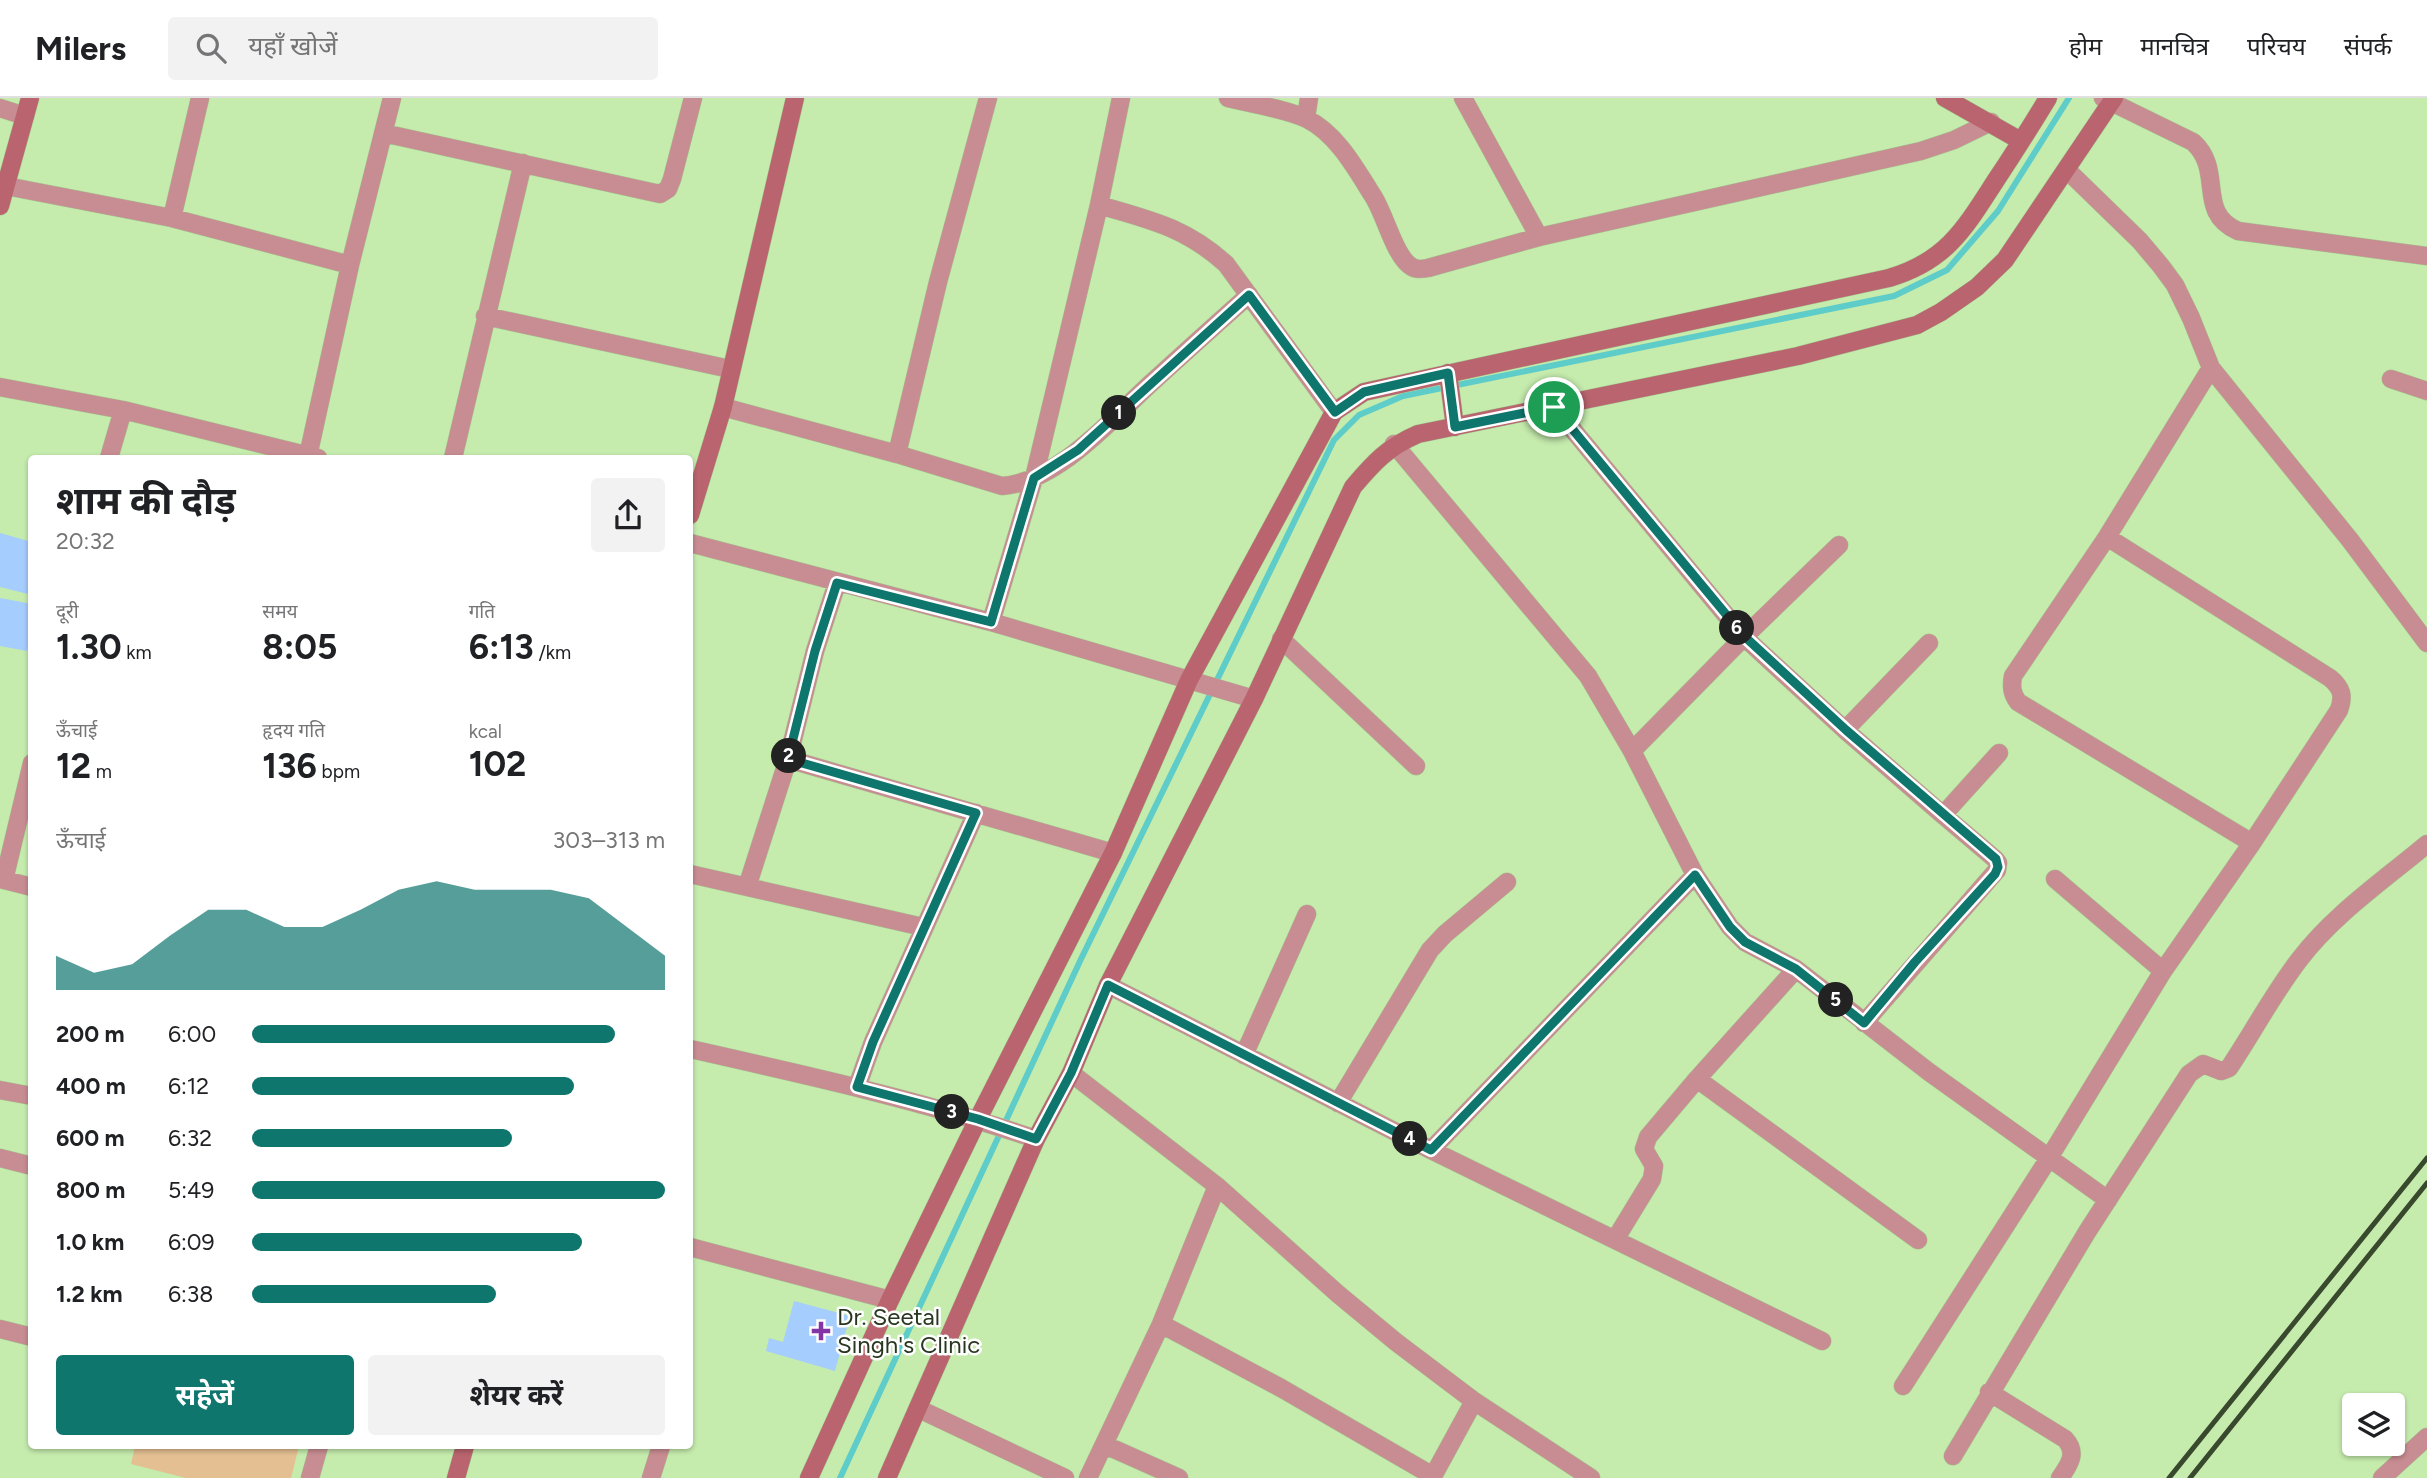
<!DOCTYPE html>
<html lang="hi">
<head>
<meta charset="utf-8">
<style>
  :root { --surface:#fff; --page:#f2f2f2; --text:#202124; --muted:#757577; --line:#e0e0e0; --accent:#0f766e }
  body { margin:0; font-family:Figtree,"Noto Sans Devanagari",sans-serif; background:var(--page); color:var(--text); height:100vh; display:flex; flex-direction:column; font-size:26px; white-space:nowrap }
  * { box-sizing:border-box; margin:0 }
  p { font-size:23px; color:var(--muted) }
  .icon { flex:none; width:38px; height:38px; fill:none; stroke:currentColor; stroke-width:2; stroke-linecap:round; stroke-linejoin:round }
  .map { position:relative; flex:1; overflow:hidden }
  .sheet { position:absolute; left:28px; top:357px; width:665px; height:994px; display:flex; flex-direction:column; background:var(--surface); border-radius:7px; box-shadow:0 2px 5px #0004 }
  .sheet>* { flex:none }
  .tools { position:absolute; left:2342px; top:1295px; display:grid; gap:14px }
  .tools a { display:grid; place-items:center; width:63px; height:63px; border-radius:7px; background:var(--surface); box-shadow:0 2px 5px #0004; font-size:35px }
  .pin { position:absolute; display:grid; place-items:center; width:60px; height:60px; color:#fff; margin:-30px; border:4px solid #fff; border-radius:50%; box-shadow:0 2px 7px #0007 }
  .km { position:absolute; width:35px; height:35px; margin:-18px; border-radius:50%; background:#222; color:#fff; font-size:19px; line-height:35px; text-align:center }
  .round { display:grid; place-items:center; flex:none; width:74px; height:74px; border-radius:7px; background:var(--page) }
  .overview { display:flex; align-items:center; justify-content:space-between; height:119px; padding:0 28px }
  h1 { font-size:38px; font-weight:700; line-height:52px }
  .figures { display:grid; grid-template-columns:repeat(3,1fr); gap:10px; height:119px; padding:7px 28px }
  .figures div { display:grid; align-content:center }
  .figures b { font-size:35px; font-weight:700 }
  .figures small { font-size:19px; font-weight:400 }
  .figures p { font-size:19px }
  .chart { height:196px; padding:14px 28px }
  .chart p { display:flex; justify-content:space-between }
  .chart svg { width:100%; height:126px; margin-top:7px; fill:var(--accent); opacity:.7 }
  .cta { display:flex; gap:14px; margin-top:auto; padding:14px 28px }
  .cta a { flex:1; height:80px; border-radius:7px; background:var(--accent); color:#fff; font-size:28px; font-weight:700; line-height:80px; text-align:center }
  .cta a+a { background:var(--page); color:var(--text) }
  ul { padding:0 28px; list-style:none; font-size:23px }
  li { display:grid; grid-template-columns:112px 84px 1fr; align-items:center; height:52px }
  li i { height:18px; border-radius:9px; background:var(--accent) }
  header { display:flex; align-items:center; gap:42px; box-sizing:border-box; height:98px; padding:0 35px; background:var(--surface); border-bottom:2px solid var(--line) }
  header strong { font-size:33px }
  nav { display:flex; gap:38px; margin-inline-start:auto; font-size:24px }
  .search { width:490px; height:63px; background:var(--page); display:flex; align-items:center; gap:18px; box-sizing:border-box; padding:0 24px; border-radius:7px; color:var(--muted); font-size:26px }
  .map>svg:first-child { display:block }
</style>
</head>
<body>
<header>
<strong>Milers</strong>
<div class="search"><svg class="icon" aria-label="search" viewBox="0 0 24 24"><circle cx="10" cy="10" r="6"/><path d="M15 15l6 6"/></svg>यहाँ खोजें</div>
<nav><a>होम</a><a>मानचित्र</a><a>परिचय</a><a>संपर्क</a></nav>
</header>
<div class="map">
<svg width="2427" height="1380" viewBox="0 0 2427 1380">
  <rect width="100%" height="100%" fill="#c5ebad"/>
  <path fill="#e3bf91" d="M 135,1348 L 299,1348 L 291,1380 L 186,1380 L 131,1366 Z"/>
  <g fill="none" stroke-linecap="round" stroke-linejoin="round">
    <path stroke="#5eccc9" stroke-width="6" d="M 840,1380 L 1081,861 L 1334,342 L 1359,317 L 1403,298 L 1894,198 L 1947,172 L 1998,113 L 2069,0"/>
  </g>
  <path fill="#a5cdfd" d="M 0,435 L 32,444 L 32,497 L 0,489 Z
    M 0,500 L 32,506 L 32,537 L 27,553 L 0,548 Z
    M 794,1203 L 850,1218 L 835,1273 L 766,1253 L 769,1240 L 783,1244 Z"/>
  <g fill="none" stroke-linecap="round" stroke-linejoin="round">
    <g stroke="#a6c791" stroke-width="19">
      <path id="street" d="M 1228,0 C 1251,6 1287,11 1307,21 C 1337,36 1356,71 1373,98 C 1385,116 1395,160 1412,169 C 1417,172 1423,171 1428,170 L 1539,139
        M 1463,0 L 1539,139 L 1921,53 L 1954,42 L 1991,24
        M 2103,0 L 2193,44 C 2225,73 2195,114 2238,133 L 2427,158
        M 0,10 L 25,18
        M 1306,20 L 1309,0
        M 383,35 L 660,96 L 668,91 L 672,81 L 693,0
        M 2067,72 L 2140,143 L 2161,168 L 2175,187 L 2191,220 L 2211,270 L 2350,442 L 2427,545
        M 6,88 L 172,120 L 350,167
        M 1099,107 C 1150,122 1185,129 1226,166 L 1334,314
        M 172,120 L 200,0
        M 485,218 L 730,271
        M 2211,270 L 2107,439 L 2013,578 C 2011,589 2012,596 2018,604 L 2252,745
        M 2391,281 L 2427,293
        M 0,289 L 123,312 L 318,360
        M 723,309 L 897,356 L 1002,388 C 1057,384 1110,323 1149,287 C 1182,257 1215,227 1249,197
        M 1554,309 L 1744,539 L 1845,632 L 1943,717 L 1999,655
        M 1394,346 L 1588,578 L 1632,653 L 1695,777 L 1730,829 L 1745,844 L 1796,871 L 1929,974 L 2108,1102
        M 897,356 L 938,184 L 988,0
        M 308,358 L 350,167 L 392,0
        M 109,360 L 123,312
        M 453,360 L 523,65
        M 690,445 L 991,524 L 1254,601
        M 991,524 L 1034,380 L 1099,107 L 1121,0
        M 1281,541 L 1416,668
        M 1845,632 L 1929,545
        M 1632,653 L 1744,539 L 1839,447
        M 788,661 L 1113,755
        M 690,776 L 923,829
        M 0,781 L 32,789
        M 2055,781 L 2163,873
        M 4,782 L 32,665
        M 747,789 L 788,661 L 815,553 L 837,485
        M 1108,887 L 1431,1052 L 1822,1243
        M 1864,925 L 1997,772 L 1998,765 L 1995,761 L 1943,717
        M 690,951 C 806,977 923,1003 1036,1041
        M 1244,957 L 1307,816
        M 1071,975 L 1217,1088 L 1338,1196 L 1396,1244 L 1474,1303 L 1591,1380
        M 1697,981 L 1918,1142
        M 857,989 L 873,944 L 976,715
        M 0,992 L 32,998
        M 1338,1005 L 1430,852 L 1445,836 L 1507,784
        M 1431,1052 L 1695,777
        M 0,1060 L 32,1068
        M 1616,1140 L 1652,1081 L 1654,1068 L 1644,1051 L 1648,1039 L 1697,981 L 1796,871
        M 690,1149 L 890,1202
        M 1161,1226 L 1281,1290 L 1433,1378
        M 0,1231 L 32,1239
        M 1903,1288 L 2049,1060 L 2163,873 L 2252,745 L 2339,612 C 2344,598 2342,590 2330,580 L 2107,439
        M 1989,1294 L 2065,1341 C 2078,1355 2069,1367 2060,1380
        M 919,1311 L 1065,1380
        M 1105,1347 L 1179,1380
        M 1953,1358 L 2087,1134 L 2189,976 L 2203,966 L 2221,973 L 2229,970 C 2253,934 2273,896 2299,862 C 2334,816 2384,782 2427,746
        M 310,1380 L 319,1348
        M 651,1380 L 661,1348
        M 1088,1380 L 1161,1226 L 1217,1088
        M 1432,1380 L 1474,1303
        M 2382,1380 L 2427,1339"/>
    </g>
    <g stroke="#a6c791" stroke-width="19">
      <path id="secondary" d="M 1945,0 L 2021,43
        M 0,108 L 30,0
        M 1448,275 L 1455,329
        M 690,417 L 723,309 L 795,0
        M 456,1380 L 465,1348
        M 809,1380 L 890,1202 L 978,1021 L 1113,755 L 1189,582 L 1334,314 L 1364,294 L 1889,180 C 1947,163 1965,130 1996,82 C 2014,55 2031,28 2048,0
        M 887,1380 L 1036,1041 L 1071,975 L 1108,887 L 1254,601 L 1353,389 C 1374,364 1388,349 1418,336 L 1798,258 L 1917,227 L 1941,214 L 1977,189 L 2005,162 L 2114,0"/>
    </g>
    <use href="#street" stroke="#c88d92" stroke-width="18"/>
    <use href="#secondary" stroke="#b9646e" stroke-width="18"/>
    <path stroke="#38492d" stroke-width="5" d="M 2169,1380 L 2427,1060
      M 2190,1380 L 2427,1085"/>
  </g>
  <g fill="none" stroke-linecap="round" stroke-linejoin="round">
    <g stroke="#fff" stroke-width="14">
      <path id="route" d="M 1249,197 L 1335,314 L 1364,294 L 1448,275 L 1455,329 L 1554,309 L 1744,538 L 1846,632 L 1996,761 L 1998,769 L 1995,776 L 1915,864 L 1864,925 L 1796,871 L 1745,844 L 1730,829 L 1695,777 L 1431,1052 L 1108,887 L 1071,975 L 1036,1041 L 978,1021 L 857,989 L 873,944 L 976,715 L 788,661 L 815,553 L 837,485 L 991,524 L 1034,380 L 1078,352 Z"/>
    </g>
    <use href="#route" stroke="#0f766e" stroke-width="9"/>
  </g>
  <path fill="#8335a6" stroke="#fefefe" stroke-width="2.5" d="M817.5 1222.5h7v7h7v7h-7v7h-7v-7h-7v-7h7z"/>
  <g text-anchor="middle" stroke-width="5" stroke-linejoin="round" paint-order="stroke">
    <g font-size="24" fill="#28371f" stroke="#fefefe" text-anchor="start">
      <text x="837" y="1227">Dr. Seetal<tspan x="837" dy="28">Singh's Clinic</tspan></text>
    </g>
  </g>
</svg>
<div class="tools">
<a><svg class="icon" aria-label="layers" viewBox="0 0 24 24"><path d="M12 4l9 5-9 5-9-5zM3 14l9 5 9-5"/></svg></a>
</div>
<div class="pin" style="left:1554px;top:309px;background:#1e9e55"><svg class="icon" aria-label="arrive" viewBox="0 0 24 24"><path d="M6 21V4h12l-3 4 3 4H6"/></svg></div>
<b class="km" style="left:1119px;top:315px">1</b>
<b class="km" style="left:789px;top:658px">2</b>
<b class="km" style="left:952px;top:1014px">3</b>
<b class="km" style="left:1410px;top:1041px">4</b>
<b class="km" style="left:1836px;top:902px">5</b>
<b class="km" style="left:1737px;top:530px">6</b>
<section class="sheet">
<div class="overview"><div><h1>शाम की दौड़</h1><p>20:32</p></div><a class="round"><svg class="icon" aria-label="share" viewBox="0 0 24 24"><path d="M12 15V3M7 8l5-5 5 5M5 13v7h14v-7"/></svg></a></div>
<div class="figures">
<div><p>दूरी</p><b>1.30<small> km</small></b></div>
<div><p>समय</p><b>8:05</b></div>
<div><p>गति</p><b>6:13<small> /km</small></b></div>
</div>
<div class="figures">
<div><p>ऊँचाई</p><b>12<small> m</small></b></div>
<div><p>हृदय गति</p><b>136<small> bpm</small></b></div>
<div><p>kcal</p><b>102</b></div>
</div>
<div class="chart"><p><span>ऊँचाई</span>303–313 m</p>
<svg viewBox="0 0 160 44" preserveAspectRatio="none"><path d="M0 44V32L10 38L20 35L30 25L40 16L50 16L60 22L70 22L80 16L90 9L100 6L110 9L120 9L130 9L140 12L150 22L160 32V44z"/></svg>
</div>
<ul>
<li><b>200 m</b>6:00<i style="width:88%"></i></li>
<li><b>400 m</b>6:12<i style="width:78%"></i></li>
<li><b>600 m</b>6:32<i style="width:63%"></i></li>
<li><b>800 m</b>5:49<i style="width:100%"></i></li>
<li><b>1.0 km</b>6:09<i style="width:80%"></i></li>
<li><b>1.2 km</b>6:38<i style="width:59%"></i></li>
</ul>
<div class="cta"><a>सहेजें</a><a>शेयर करें</a></div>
</section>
</div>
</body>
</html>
